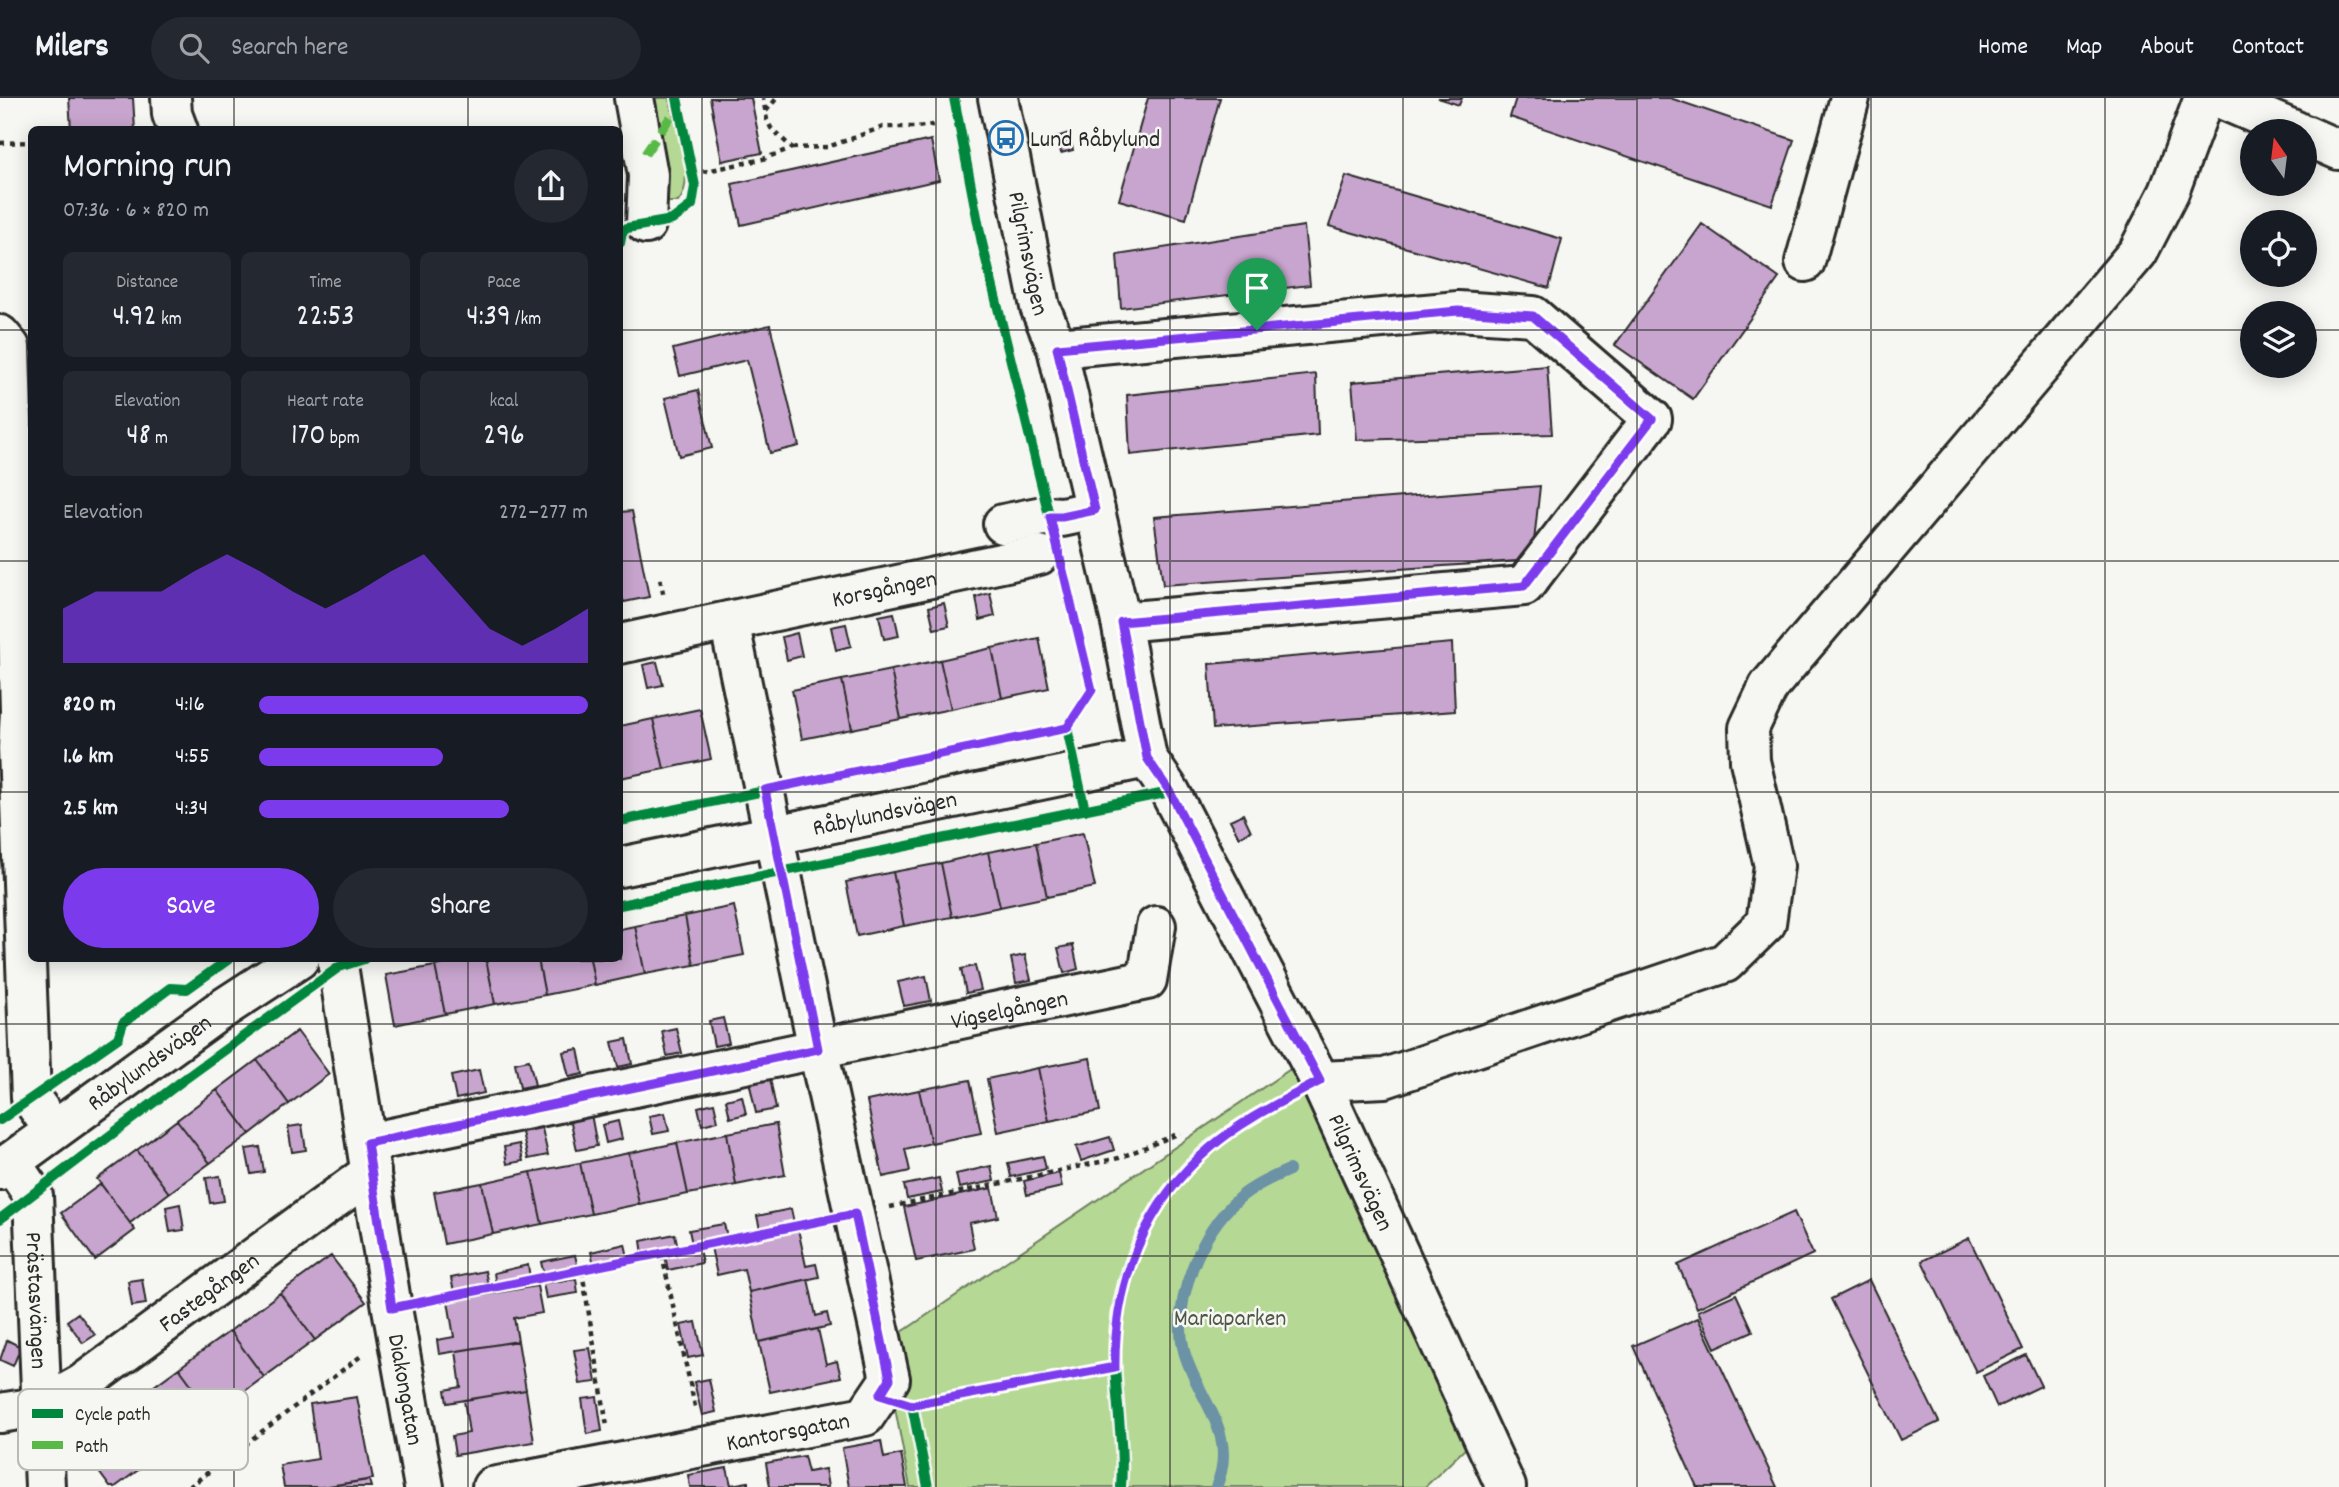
<!DOCTYPE html>
<html lang="en">
<head>
<meta charset="utf-8">
<style>
  :root { --surface:#171b24; --page:#242831; --text:#f1f3f6; --muted:#9ea1a6; --line:#363941; --accent:#7c3aed }
  body { margin:0; font-family:Dekko,sans-serif; background:var(--page); color:var(--text); height:100vh; display:flex; flex-direction:column; font-size:26px; white-space:nowrap }
  * { box-sizing:border-box; margin:0 }
  p { font-size:23px; color:var(--muted) }
  .icon { flex:none; width:38px; height:38px; fill:none; stroke:currentColor; stroke-width:2; stroke-linecap:round; stroke-linejoin:round }
  .map { position:relative; flex:1; overflow:hidden }
  .panel { position:absolute; left:28px; top:28px; width:595px; height:836px; display:flex; flex-direction:column; background:var(--surface); border-radius:10px; box-shadow:0 4px 18px #0003 }
  .panel>* { flex:none }
  .needle { width:46px; rotate:346deg }
  .tools { position:absolute; left:2240px; top:21px; display:grid; gap:14px }
  .tools a { display:grid; place-items:center; width:77px; height:77px; border-radius:50%; background:var(--surface); box-shadow:0 4px 18px #0003; font-size:35px }
  .pin { position:absolute; display:grid; place-items:center; width:60px; height:60px; color:#fff; margin:-72px -30px; border-radius:50% 50% 50% 0; rotate:-45deg; box-shadow:0 0 7px #0007 }
  .pin .icon { rotate:45deg }
  .round { display:grid; place-items:center; flex:none; width:74px; height:74px; border-radius:37px; background:var(--page) }
  .headline { display:flex; align-items:center; justify-content:space-between; height:119px; padding:0 35px }
  h1 { font-size:38px; font-weight:600; line-height:52px }
  .figures { display:grid; grid-template-columns:repeat(3,1fr); gap:10px; height:119px; padding:7px 35px }
  .figures div { display:grid; align-content:center; border-radius:10px; background:var(--page); text-align:center }
  .figures b { font-size:30px; font-weight:600 }
  .figures small { font-size:19px; font-weight:400 }
  .figures p { font-size:19px }
  .chart { height:196px; padding:14px 35px }
  .chart p { display:flex; justify-content:space-between }
  .chart svg { width:100%; height:126px; margin-top:7px; fill:var(--accent); opacity:.7 }
  .action { display:flex; gap:14px; margin-top:auto; padding:14px 35px }
  .action a { flex:1; height:80px; border-radius:42px; background:var(--accent); color:#fff; font-size:28px; font-weight:600; line-height:80px; text-align:center }
  .action a+a { background:var(--page); color:var(--text) }
  ul { padding:0 35px; list-style:none; font-size:23px }
  li { display:grid; grid-template-columns:112px 84px 1fr; align-items:center; height:52px }
  li i { height:18px; border-radius:9px; background:var(--accent) }
  header { display:flex; align-items:center; gap:42px; box-sizing:border-box; height:98px; padding:0 35px; background:var(--surface); border-bottom:2px solid var(--line) }
  header strong { font-size:33px }
  nav { display:flex; gap:38px; margin-inline-start:auto; font-size:24px }
  .search { width:490px; height:63px; background:var(--page); display:flex; align-items:center; gap:18px; box-sizing:border-box; padding:0 24px; border-radius:38px; color:var(--muted); font-size:26px }
  .map>svg:first-child { display:block }
</style>
</head>
<body>
<header>
<strong>Milers</strong>
<div class="search"><svg class="icon" aria-label="search" viewBox="0 0 24 24"><circle cx="10" cy="10" r="6"/><path d="M15 15l6 6"/></svg>Search here</div>
<nav><a>Home</a><a>Map</a><a>About</a><a>Contact</a></nav>
</header>
<div class="map">
<svg width="2339" height="1389" viewBox="0 0 2339 1389">
  <rect width="100%" height="100%" fill="#f6f6f2"/>
  <filter id="ink" filterUnits="userSpaceOnUse"><feTurbulence type="fractalNoise" baseFrequency=".0143" numOctaves="2"/><feDisplacementMap in="SourceGraphic" scale="14" xChannelSelector="R" yChannelSelector="G"/><feConvolveMatrix kernelMatrix="1 2 1 2 8 2 1 2 1" color-interpolation-filters="sRGB"/></filter>
  <g filter="url(#ink)">
    <path fill="#b5d994" stroke="#708260" stroke-width="2" d="M 653,0 L 669,0 C 674,27 698,81 678,104 L 665,104 Z
      M 1308,959 L 1469,1347 L 1425,1389 L 910,1389 L 883,1247 Z"/>
    <g fill="none" stroke-linecap="round" stroke-linejoin="round">
      <path stroke="#6c92a6" stroke-width="12" d="M 1216,1389 C 1240,1334 1196,1300 1184,1253 C 1171,1203 1201,1134 1238,1101 C 1253,1088 1271,1080 1289,1072"/>
    </g>
    <path fill="#c8a5ce" stroke="#2b2b2b" stroke-width="2" d="M 69,0 L 133,0 L 135,32 L 71,32 Z
      M 710,0 L 751,0 L 762,55 L 722,63 Z
      M 1148,0 L 1220,0 L 1186,121 L 1119,102 Z
      M 1438,0 L 1462,0 L 1459,7 Z
      M 1516,0 L 1670,0 L 1794,42 L 1772,107 L 1510,19 Z
      M 1069,35 L 1073,52 L 1061,55 L 1057,39 Z
      M 931,42 L 939,82 L 741,127 L 732,86 Z
      M 1346,78 L 1562,141 L 1549,190 L 1329,128 Z
      M 1702,126 L 1779,180 L 1693,301 L 1615,247 Z
      M 1304,128 L 1310,187 L 1121,210 L 1117,157 Z
      M 770,227 L 799,348 L 770,355 L 747,262 L 680,278 L 673,251 Z
      M 1547,268 L 1552,336 L 1357,342 L 1352,284 Z
      M 1316,276 L 1318,337 L 1130,357 L 1127,297 Z
      M 698,292 L 712,350 L 679,358 L 665,300 Z
      M 1540,388 L 1532,462 L 1163,487 L 1154,419 Z
      M 632,413 L 649,499 L 624,504 L 620,496 L 620,414 Z
      M 990,495 L 995,518 L 980,522 L 976,499 Z
      M 944,505 L 949,528 L 934,531 L 929,509 Z
      M 894,515 L 899,538 L 884,541 L 879,518 Z
      M 846,526 L 851,548 L 836,552 L 831,529 Z
      M 797,535 L 802,558 L 787,562 L 782,539 Z
      M 1039,540 L 1049,590 L 1002,600 L 992,550 Z
      M 1452,545 L 1455,613 L 1213,631 L 1209,566 Z
      M 992,550 L 1002,600 L 951,611 L 940,562 Z
      M 940,562 L 951,611 L 901,621 L 891,572 Z
      M 657,564 L 663,587 L 648,590 L 643,567 Z
      M 891,572 L 901,621 L 852,631 L 842,582 Z
      M 842,582 L 852,631 L 802,641 L 792,592 Z
      M 700,611 L 711,661 L 664,671 L 653,621 Z
      M 653,621 L 664,671 L 620,680 L 620,628 Z
      M 1243,716 L 1251,733 L 1239,739 L 1230,722 Z
      M 1083,735 L 1095,789 L 1047,799 L 1036,745 Z
      M 1036,745 L 1047,799 L 1000,809 L 988,754 Z
      M 988,754 L 1000,809 L 952,819 L 941,765 Z
      M 941,765 L 952,819 L 904,828 L 893,774 Z
      M 893,774 L 904,828 L 857,838 L 846,784 Z
      M 734,808 L 744,857 L 694,867 L 685,818 Z
      M 685,818 L 694,867 L 645,876 L 635,828 Z
      M 635,828 L 645,876 L 595,887 L 590,861 L 620,861 L 620,831 Z
      M 1073,847 L 1078,871 L 1064,875 L 1058,850 Z
      M 1025,857 L 1031,882 L 1016,885 L 1011,860 Z
      M 467,861 L 486,861 L 495,906 L 445,916 L 435,868 Z
      M 486,861 L 538,861 L 545,897 L 495,906 Z
      M 538,861 L 590,861 L 595,887 L 545,897 Z
      M 435,868 L 445,916 L 395,927 L 386,877 Z
      M 975,868 L 981,892 L 966,895 L 961,871 Z
      M 926,878 L 931,903 L 904,908 L 898,884 Z
      M 723,920 L 729,945 L 714,948 L 709,923 Z
      M 676,930 L 682,955 L 667,958 L 662,933 Z
      M 297,933 L 329,976 L 289,1006 L 257,962 Z
      M 627,941 L 632,966 L 618,969 L 612,944 Z
      M 578,951 L 583,976 L 569,979 L 563,954 Z
      M 1090,960 L 1100,1013 L 1049,1023 L 1038,970 Z
      M 257,962 L 289,1006 L 250,1036 L 217,992 Z
      M 529,962 L 535,987 L 520,990 L 515,965 Z
      M 1038,970 L 1049,1023 L 998,1034 L 987,981 Z
      M 479,972 L 484,995 L 456,1001 L 451,978 Z
      M 770,980 L 776,1011 L 756,1015 L 749,983 Z
      M 970,982 L 981,1035 L 931,1045 L 919,992 Z
      M 217,992 L 250,1036 L 210,1065 L 177,1022 Z
      M 919,992 L 931,1045 L 905,1051 L 910,1073 L 883,1079 L 867,1003 Z
      M 742,998 L 746,1016 L 730,1020 L 726,1002 Z
      M 714,1005 L 718,1023 L 702,1027 L 698,1009 Z
      M 665,1015 L 669,1033 L 653,1036 L 649,1018 Z
      M 591,1016 L 597,1048 L 577,1052 L 570,1020 Z
      M 177,1022 L 210,1065 L 169,1095 L 137,1052 Z
      M 618,1023 L 622,1041 L 606,1045 L 602,1027 Z
      M 541,1026 L 548,1057 L 528,1061 L 521,1030 Z
      M 776,1026 L 785,1077 L 736,1087 L 727,1035 Z
      M 302,1027 L 306,1052 L 292,1054 L 288,1029 Z
      M 727,1035 L 736,1087 L 688,1096 L 677,1045 Z
      M 1110,1039 L 1114,1052 L 1081,1063 L 1076,1049 Z
      M 677,1045 L 688,1096 L 639,1106 L 629,1055 Z
      M 519,1046 L 523,1063 L 507,1066 L 504,1049 Z
      M 260,1049 L 264,1074 L 251,1076 L 246,1051 Z
      M 137,1052 L 169,1095 L 130,1125 L 97,1081 Z
      M 629,1055 L 639,1106 L 591,1116 L 580,1065 Z
      M 1043,1058 L 1046,1071 L 1011,1079 L 1008,1065 Z
      M 580,1065 L 591,1116 L 542,1126 L 531,1074 Z
      M 991,1068 L 994,1083 L 959,1090 L 956,1076 Z
      M 531,1074 L 542,1126 L 493,1136 L 482,1085 Z
      M 1059,1075 L 1062,1089 L 1027,1097 L 1024,1083 Z
      M 220,1078 L 224,1103 L 210,1105 L 206,1080 Z
      M 939,1080 L 942,1094 L 907,1101 L 904,1087 Z
      M 482,1085 L 493,1136 L 444,1146 L 434,1094 Z
      M 101,1086 L 135,1132 L 95,1162 L 61,1115 Z
      M 992,1090 L 998,1119 L 969,1125 L 974,1151 L 916,1163 L 904,1109 Z
      M 180,1106 L 184,1132 L 170,1134 L 166,1109 Z
      M 791,1111 L 794,1125 L 760,1131 L 757,1118 Z
      M 1794,1114 L 1813,1156 L 1697,1210 L 1678,1167 Z
      M 724,1126 L 727,1139 L 692,1146 L 689,1132 Z
      M 798,1131 L 806,1168 L 816,1166 L 819,1179 L 749,1194 L 744,1171 L 717,1177 L 711,1149 Z
      M 675,1136 L 678,1150 L 643,1156 L 641,1143 Z
      M 1969,1140 L 2023,1251 L 1976,1274 L 1922,1163 Z
      M 625,1146 L 628,1159 L 594,1167 L 591,1154 Z
      M 699,1151 L 702,1165 L 668,1172 L 665,1158 Z
      M 575,1157 L 578,1170 L 544,1177 L 541,1164 Z
      M 331,1158 L 366,1204 L 315,1242 L 280,1195 Z
      M 528,1167 L 530,1180 L 496,1188 L 494,1175 Z
      M 485,1173 L 488,1187 L 454,1194 L 451,1180 Z
      M 142,1181 L 146,1206 L 132,1208 L 128,1183 Z
      M 576,1181 L 578,1195 L 546,1200 L 543,1185 Z
      M 808,1181 L 816,1218 L 827,1215 L 830,1228 L 759,1244 L 749,1194 Z
      M 1869,1182 L 1939,1324 L 1901,1342 L 1831,1201 Z
      M 537,1188 L 542,1215 L 514,1220 L 518,1243 L 439,1256 L 437,1242 L 454,1239 L 448,1203 Z
      M 280,1195 L 315,1242 L 264,1279 L 230,1233 Z
      M 1736,1196 L 1753,1233 L 1715,1250 L 1698,1213 Z
      M 78,1215 L 95,1237 L 83,1245 L 67,1223 Z
      M 1698,1220 L 1777,1389 L 1697,1389 L 1633,1248 Z
      M 696,1224 L 703,1257 L 688,1260 L 681,1227 Z
      M 818,1231 L 826,1266 L 837,1263 L 841,1279 L 770,1294 L 759,1244 Z
      M 230,1233 L 264,1279 L 213,1316 L 179,1270 Z
      M 7,1242 L 21,1249 L 13,1268 L 0,1262 Z
      M 518,1243 L 526,1292 L 447,1305 L 445,1292 L 461,1289 L 456,1253 Z
      M 590,1250 L 596,1284 L 580,1286 L 574,1252 Z
      M 2026,1257 L 2041,1288 L 1997,1309 L 1983,1278 Z
      M 179,1270 L 213,1316 L 163,1354 L 128,1307 Z
      M 709,1281 L 716,1314 L 702,1317 L 694,1284 Z
      M 526,1292 L 534,1344 L 455,1357 L 452,1338 L 469,1335 L 464,1302 Z
      M 357,1299 L 373,1381 L 322,1389 L 284,1389 L 280,1367 L 318,1361 L 310,1306 Z
      M 597,1299 L 602,1333 L 587,1336 L 582,1301 Z
      M 128,1307 L 163,1354 L 115,1389 L 110,1389 L 77,1344 Z
      M 881,1343 L 884,1360 L 901,1356 L 907,1389 L 849,1389 L 842,1350 Z
      M 804,1358 L 808,1374 L 825,1371 L 828,1389 L 770,1389 L 766,1365 Z
      M 727,1370 L 731,1387 L 748,1384 L 748,1389 L 690,1389 L 688,1377 Z
      M 369,1382 L 371,1389 L 323,1389 Z"/>
    <g fill="none" stroke-linecap="round" stroke-linejoin="round">
      <g stroke="#2b2b2b" stroke-width="44">
        <g id="minor">
          <path d="M 171,0 L 172,16 L 178,32"/>
          <path d="M 634,0 L 648,77 L 646,126"/>
          <path id="s1" d="M 998,0 L 1040,209 L 1057,250 L 1121,524 L 1147,660 L 1170,694 L 1320,983 L 1506,1389"/>
          <path d="M 2219,0 L 2296,33"/>
          <path d="M 2305,37 L 2339,52"/>
          <path d="M 1805,164 L 1850,0"/>
          <path d="M 0,237 L 10,249 L 20,613 L 18,650 L 31,1000 L 54,1032"/>
          <path d="M 1057,250 L 1458,213 L 1533,218 L 1652,321 L 1524,488 L 1121,524"/>
          <path d="M 1003,426 L 1043,418 L 1062,419 L 1095,412"/>
          <path id="s2" d="M 620,546 L 1039,457"/>
          <path id="s3" d="M 620,769 L 1147,660"/>
          <path id="s4" d="M 337,861 L 392,1210 L 424,1389"/>
          <path d="M 1320,983 L 1385,980 L 1725,865 L 1766,825 L 1774,768 L 1750,663 L 1749,630 L 1769,588 L 2138,154 L 2169,94 L 2204,0"/>
          <path id="s5" d="M 367,1045 L 1147,882 L 1156,828"/>
          <path id="s6" d="M 11,1064 L 33,1097 L 45,1389"/>
          <path id="s7" d="M 0,1072 L 216,915 L 299,861"/>
          <path id="s8" d="M 0,1315 L 43,1308 L 82,1286 L 371,1074"/>
          <path id="s9" d="M 492,1389 L 865,1318 L 890,1281 L 818,951 L 729,523"/>
        </g>
      </g>
      <path stroke="#2b2b2b" stroke-width="4.5" stroke-dasharray="5 5" stroke-linecap="butt" d="M 766,13 L 777,0
        M 0,45 L 32,44
        M 792,50 L 828,49 L 883,29 L 916,29 L 933,27
        M 693,76 L 763,61 L 792,50 L 771,30 L 767,22 L 763,0
        M 660,481 L 664,499
        M 890,1109 L 1119,1060 L 1180,1035
        M 662,1157 L 696,1313
        M 582,1173 L 607,1328
        M 430,1203 L 816,1125
        M 189,1389 L 361,1258"/>
      <use href="#minor" stroke="#f6f6f2" stroke-width="38"/>
      <path stroke="#58b947" stroke-width="9" stroke-dasharray="18 9" stroke-linecap="butt" d="M 645,56 L 678,8"/>
      <g stroke="#f6f6f2" stroke-width="15">
        <path id="cycleway" d="M 954,0 L 982,145 L 1092,592 L 1067,630 L 1085,712
          M 620,145 L 622,134 L 627,130 L 672,122 L 692,107 L 695,88 L 677,0
          M 620,723 L 1067,630
          M 620,807 L 1170,694
          M 0,1022 L 118,940 L 123,925 L 170,890 L 187,891 L 229,861
          M 0,1121 L 182,983 L 339,869 L 364,861
          M 880,1297 L 912,1307 L 928,1389
          M 912,1307 L 1115,1269
          M 1121,1389 C 1125,1341 1113,1293 1115,1245 C 1118,1171 1153,1097 1210,1049 C 1243,1022 1283,1003 1320,983"/>
      </g>
      <use href="#cycleway" stroke="#00873e" stroke-width="10"/>
    </g>
  </g>
  <g fill="none" stroke-linecap="round" stroke-linejoin="round" filter="url(#ink)">
    <g stroke="#fff" stroke-width="14">
      <path id="route" d="M 1458,213 L 1533,218 L 1652,321 L 1524,488 L 1121,524 L 1147,660 L 1170,694 L 1320,983 C 1283,1003 1242,1022 1210,1050 C 1145,1105 1114,1185 1115,1269 L 912,1307 L 880,1297 L 890,1281 L 855,1116 L 392,1210 L 367,1045 L 818,951 L 765,692 L 1067,630 L 1092,592 L 1050,419 L 1062,419 L 1095,412 L 1057,250 Z"/>
    </g>
    <use href="#route" stroke="#7c3aed" stroke-width="9"/>
  </g>
  <path fill="none" stroke="#2b2b2b" stroke-width="2" stroke-opacity="0.55" d="M 234,0 L 234,32M 468,0 L 468,32M 702,0 L 702,1389M 936,0 L 936,1389M 1170,0 L 1170,1389M 1403,0 L 1403,1389M 1637,0 L 1637,1389M 1871,0 L 1871,1389M 2105,0 L 2105,1389M 0,232 L 32,232M 620,232 L 2252,232M 2305,232 L 2339,232M 0,463 L 32,463M 620,463 L 2339,463M 0,694 L 32,694M 620,694 L 2339,694M 234,861 L 234,1389M 468,861 L 468,1389M 0,926 L 2339,926M 0,1158 L 2339,1158"/>
  <defs>
    <g id="bus-ring" transform="scale(1.75)"><circle r="9.5" fill="#f6f6f2" stroke="#1f6fb2" stroke-width="1.5"/><path d="M-5-6H5V4H4V6H2V4H-2V6H-4V4H-5ZM-3.5-4V0h7V-4ZM-3.5 1.2v1.5H-2V1.2ZM2 1.2v1.5H3.5V1.2Z" fill="#1f6fb2"/></g>
  </defs>
  <g fill-rule="evenodd">
    <use href="#bus-ring" x="1006" y="40"/>
  </g>
  <g text-anchor="middle" stroke-width="5" stroke-linejoin="round" paint-order="stroke">
    <g font-size="24" fill="#2b2b2b" stroke="#f6f6f2" text-anchor="start">
      <text x="1030" y="48">Lund Råbylund</text>
    </g>
    <g font-size="24" fill="#2b2b2b" stroke="#f6f6f2">
      <text dy="8" stroke="none"><textPath href="#s1" startOffset="158">Pilgrimsvägen</textPath></text>
      <text dy="8" stroke="none"><textPath href="#s2" startOffset="270">Korsgången</textPath></text>
      <text dy="8" stroke="none"><textPath href="#s3" startOffset="270">Råbylundsvägen</textPath></text>
      <text dy="8" stroke="none"><textPath href="#s5" startOffset="656">Vigselgången</textPath></text>
      <text dy="8" stroke="none"><textPath href="#s7" startOffset="184">Råbylundsvägen</textPath></text>
      <text dy="8" stroke="none"><textPath href="#s1" startOffset="1144">Pilgrimsvägen</textPath></text>
      <text dy="8" stroke="none"><textPath href="#s8" startOffset="245">Fastegången</textPath></text>
      <text dy="8" stroke="none"><textPath href="#s6" startOffset="145">Prästasvängen</textPath></text>
      <text dy="8" stroke="none"><textPath href="#s4" startOffset="436">Diakongatan</textPath></text>
      <text dy="8" stroke="none"><textPath href="#s9" startOffset="301">Kantorsgatan</textPath></text>
    </g>
    <g font-size="24" fill="#4e5645" stroke="#f6f6f2">
      <text x="1230" y="1227">Mariaparken</text>
    </g>
  </g>
  <rect x="18" y="1291" width="230" height="81" rx="10" fill="#f6f6f2" stroke="#b9b9b6" stroke-width="2"/>
  <rect x="32" y="1311" width="31" height="9" fill="#00873e"/>
  <rect x="32" y="1343" width="31" height="8" fill="#58b947"/>
  <g font-size="19" fill="#2b2b2b">
    <text x="75" y="1322">Cycle path</text>
    <text x="75" y="1354">Path</text>
  </g>
</svg>
<div class="tools">
<a><svg class="needle" viewBox="-14 -14 28 28"><path d="M0-13l5 13h-10z" fill="#e53935"/><path d="M0 13l5-13h-10z" fill="#9ea1a6"/></svg></a>
<a><svg class="icon" aria-label="locate" viewBox="0 0 24 24"><circle cx="12" cy="12" r="6"/><path d="M12 2v4M12 18v4M2 12h4M18 12h4"/></svg></a>
<a><svg class="icon" aria-label="layers" viewBox="0 0 24 24"><path d="M12 4l9 5-9 5-9-5zM3 14l9 5 9-5"/></svg></a>
</div>
<div class="pin" style="left:1257px;top:232px;background:#1e9e55"><svg class="icon" aria-label="arrive" viewBox="0 0 24 24"><path d="M6 21V4h12l-3 4 3 4H6"/></svg></div>
<section class="panel">
<div class="headline"><div><h1>Morning run</h1><p>07:36 · 6 × 820 m</p></div><a class="round"><svg class="icon" aria-label="share" viewBox="0 0 24 24"><path d="M12 15V3M7 8l5-5 5 5M5 13v7h14v-7"/></svg></a></div>
<div class="figures">
<div><p>Distance</p><b>4.92<small> km</small></b></div>
<div><p>Time</p><b>22:53</b></div>
<div><p>Pace</p><b>4:39<small> /km</small></b></div>
</div>
<div class="figures">
<div><p>Elevation</p><b>48<small> m</small></b></div>
<div><p>Heart rate</p><b>170<small> bpm</small></b></div>
<div><p>kcal</p><b>296</b></div>
</div>
<div class="chart"><p><span>Elevation</span>272–277 m</p>
<svg viewBox="0 0 160 44" preserveAspectRatio="none"><path d="M0 44V25L10 19L20 19L30 19L40 12L50 6L60 12L70 19L80 25L90 19L100 12L110 6L120 19L130 32L140 38L150 32L160 25V44z"/></svg>
</div>
<ul>
<li><b>820 m</b>4:16<i style="width:100%"></i></li>
<li><b>1.6 km</b>4:55<i style="width:56%"></i></li>
<li><b>2.5 km</b>4:34<i style="width:76%"></i></li>
</ul>
<div class="action"><a>Save</a><a>Share</a></div>
</section>
</div>
</body>
</html>
